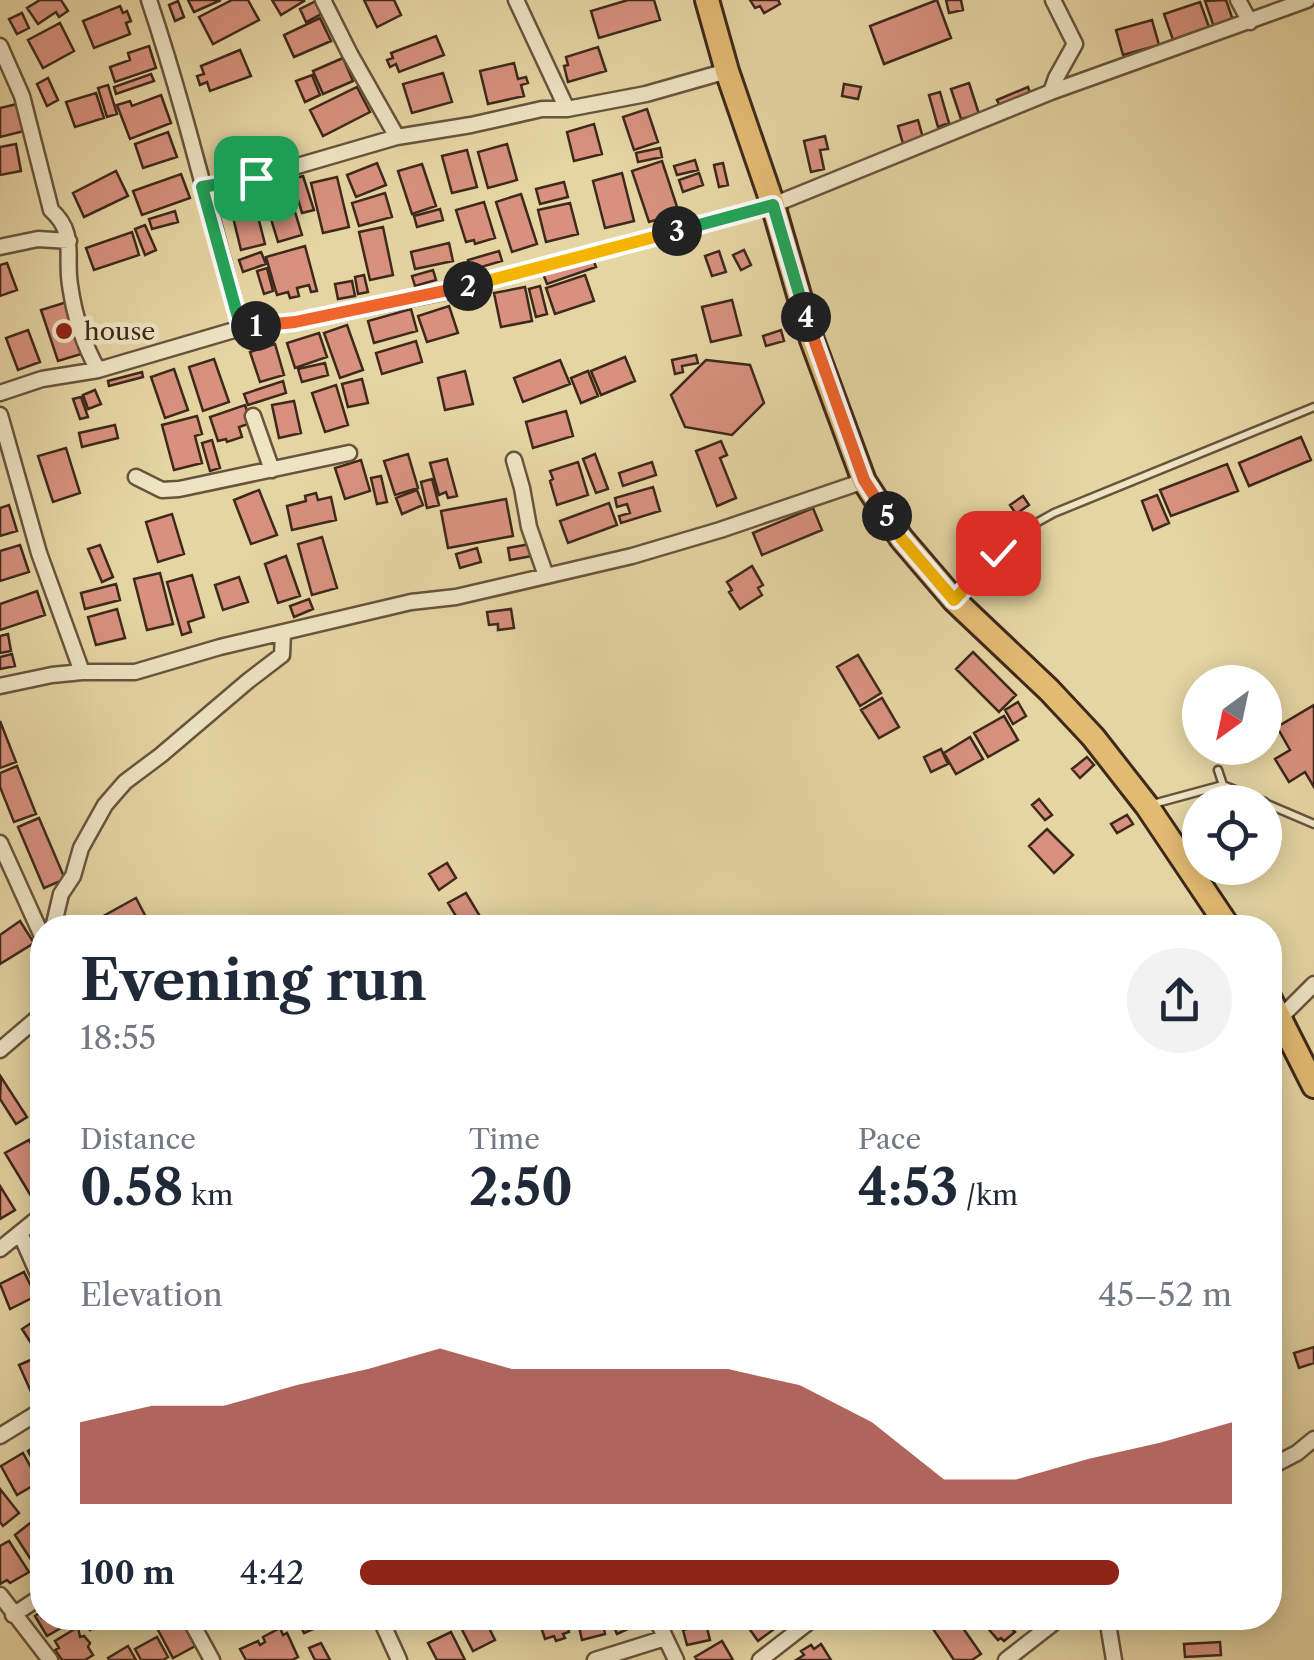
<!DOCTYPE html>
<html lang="en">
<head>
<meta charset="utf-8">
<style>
  :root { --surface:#fff; --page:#f2f2f3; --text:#1f2937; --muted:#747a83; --accent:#8f2418 }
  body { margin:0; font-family:"Libre Caslon Text",serif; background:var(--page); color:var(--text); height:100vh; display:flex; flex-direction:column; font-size:38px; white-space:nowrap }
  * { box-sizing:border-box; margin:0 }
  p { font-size:32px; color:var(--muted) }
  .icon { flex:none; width:55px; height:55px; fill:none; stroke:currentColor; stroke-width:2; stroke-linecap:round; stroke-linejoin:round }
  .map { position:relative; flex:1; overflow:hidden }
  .sheet { position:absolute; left:30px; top:915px; width:1252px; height:715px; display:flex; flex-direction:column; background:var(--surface); border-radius:40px; box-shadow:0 5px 25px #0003 }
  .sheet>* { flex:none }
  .needle { width:65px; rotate:213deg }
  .buttons { position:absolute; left:1182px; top:665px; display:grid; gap:20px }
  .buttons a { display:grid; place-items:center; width:100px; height:100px; border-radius:50%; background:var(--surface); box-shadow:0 5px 25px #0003; font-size:50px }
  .pin { position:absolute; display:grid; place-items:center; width:85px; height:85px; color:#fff; margin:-42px; border-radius:20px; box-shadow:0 5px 15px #0006 }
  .km { position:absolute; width:50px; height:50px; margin:-25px; border-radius:50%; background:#222; color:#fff; font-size:28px; line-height:50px; text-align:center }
  .round { display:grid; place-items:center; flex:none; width:105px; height:105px; border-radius:52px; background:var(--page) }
  .head { display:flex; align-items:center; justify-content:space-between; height:170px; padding:0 50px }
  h1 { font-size:55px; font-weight:700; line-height:75px }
  .metrics { display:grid; grid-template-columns:repeat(3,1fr); gap:15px; height:170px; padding:10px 50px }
  .metrics div { display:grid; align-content:center }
  .metrics b { font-size:50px; font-weight:700 }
  .metrics small { font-size:28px; font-weight:400 }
  .metrics p { font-size:28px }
  .chart { height:280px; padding:20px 50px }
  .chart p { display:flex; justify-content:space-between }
  .chart svg { width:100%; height:180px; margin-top:10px; fill:var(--accent); opacity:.7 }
  ul { padding:0 50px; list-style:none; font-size:32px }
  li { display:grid; grid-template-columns:160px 120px 1fr; align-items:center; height:75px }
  li i { height:25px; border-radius:12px; background:var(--accent) }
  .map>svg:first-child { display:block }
</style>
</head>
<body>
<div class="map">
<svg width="1314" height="1660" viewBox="0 0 1314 1660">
  <rect width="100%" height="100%" fill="#e5d5a3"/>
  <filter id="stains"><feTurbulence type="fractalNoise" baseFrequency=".002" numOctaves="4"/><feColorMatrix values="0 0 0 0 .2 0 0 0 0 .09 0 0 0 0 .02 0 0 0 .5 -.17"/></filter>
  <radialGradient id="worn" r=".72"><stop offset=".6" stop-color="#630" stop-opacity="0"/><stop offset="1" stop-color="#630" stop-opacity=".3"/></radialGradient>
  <path fill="#d7917e" stroke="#3e291b" stroke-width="2.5" d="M 40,0 L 61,0 L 68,11 L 59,17 L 56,12 L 38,24 L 27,8 Z
    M 188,0 L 221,0 L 194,12 Z
    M 232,0 L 248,0 L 259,20 L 213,44 L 199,17 Z
    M 272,0 L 303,0 L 304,1 L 281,15 Z
    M 318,0 L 327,11 L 306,22 L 300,9 Z
    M 364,0 L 394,0 L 401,15 L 377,27 Z
    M 628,0 L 654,0 L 660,20 L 599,38 L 591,11 Z
    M 750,0 L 778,0 L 780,4 L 764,13 L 760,6 L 755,8 Z
    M 937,0 L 951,38 L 884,64 L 870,26 Z
    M 946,0 L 961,0 L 963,10 L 949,13 Z
    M 1226,0 L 1235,26 L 1216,33 L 1205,1 Z
    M 178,1 L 184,17 L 175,21 L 169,5 Z
    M 1200,2 L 1209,27 L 1173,40 L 1164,14 Z
    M 120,6 L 123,13 L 127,11 L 131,21 L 126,23 L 130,34 L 94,48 L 83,21 Z
    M 22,13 L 29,28 L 17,34 L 9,19 Z
    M 320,18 L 331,41 L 294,57 L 284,35 Z
    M 1152,20 L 1159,45 L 1123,55 L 1116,30 Z
    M 60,23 L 74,51 L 43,68 L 28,40 Z
    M 436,36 L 444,55 L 399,72 L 396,64 L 390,67 L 387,60 L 393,58 L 391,53 Z
    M 149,46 L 156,68 L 115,82 L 110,67 L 130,60 L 128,53 Z
    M 598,47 L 606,71 L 568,82 L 564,66 L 568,65 L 566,57 Z
    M 240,50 L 251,76 L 210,91 L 207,82 L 200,85 L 197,76 L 204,74 L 201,66 Z
    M 343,58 L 353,81 L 323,94 L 313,71 Z
    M 514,63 L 518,79 L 526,77 L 528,83 L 521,85 L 524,96 L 488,104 L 480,71 Z
    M 443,73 L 452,102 L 412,113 L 403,84 Z
    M 151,74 L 154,81 L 116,94 L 114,87 Z
    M 312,75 L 320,95 L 305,102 L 296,81 Z
    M 48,78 L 58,100 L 47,106 L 37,84 Z
    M 969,83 L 979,114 L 961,119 L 951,89 Z
    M 844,84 L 861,87 L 858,99 L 842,96 Z
    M 108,85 L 117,114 L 107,117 L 98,88 Z
    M 357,87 L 370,112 L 323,136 L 310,110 Z
    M 1028,87 L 1031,96 L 1001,109 L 997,100 Z
    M 940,92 L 949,123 L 938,127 L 929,95 Z
    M 96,93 L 104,118 L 75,127 L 66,102 Z
    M 161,95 L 171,123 L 130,139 L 117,105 L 130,101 L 132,106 Z
    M 17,104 L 24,131 L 0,137 L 0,108 Z
    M 647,109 L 658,142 L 634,150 L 623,117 Z
    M 918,120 L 923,138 L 903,144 L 898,126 Z
    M 594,124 L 602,154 L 574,161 L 567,132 Z
    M 168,132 L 177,157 L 143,168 L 135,144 Z
    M 825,136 L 828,149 L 820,150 L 824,169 L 811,172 L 804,141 Z
    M 16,144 L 21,171 L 0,175 L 0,147 Z
    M 507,144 L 517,180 L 488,188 L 478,152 Z
    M 660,148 L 662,157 L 638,162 L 636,153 Z
    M 467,150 L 477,187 L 452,193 L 442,156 Z
    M 695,160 L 698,170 L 677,175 L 674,166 Z
    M 662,161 L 679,213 L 649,222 L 632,171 Z
    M 377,163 L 386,185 L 356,197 L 347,175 Z
    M 723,163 L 728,185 L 719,187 L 714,165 Z
    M 422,164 L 436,206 L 412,214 L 398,171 Z
    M 116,171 L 128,196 L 84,217 L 73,193 Z
    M 622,173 L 634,221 L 605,228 L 593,181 Z
    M 699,173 L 703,185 L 683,192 L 679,180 Z
    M 181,174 L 190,198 L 142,215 L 133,191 Z
    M 303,176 L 314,210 L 302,213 L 292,179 Z
    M 337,177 L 349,227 L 323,233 L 311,183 Z
    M 564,182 L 568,197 L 540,204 L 536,189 Z
    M 289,192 L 302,235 L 278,242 L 265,199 Z
    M 385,193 L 392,217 L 359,226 L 352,203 Z
    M 521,194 L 537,244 L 512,252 L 496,202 Z
    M 253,197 L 265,244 L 241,250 L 231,209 L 233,208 L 231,201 Z
    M 484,202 L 495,238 L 475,244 L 474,240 L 466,242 L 456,210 Z
    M 570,203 L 578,234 L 546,242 L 538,210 Z
    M 440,209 L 443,220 L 417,227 L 414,216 Z
    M 175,211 L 178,222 L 152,229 L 149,219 Z
    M 145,225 L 156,250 L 145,255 L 135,229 Z
    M 383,227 L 393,275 L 370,280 L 359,232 Z
    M 132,232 L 139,255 L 94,270 L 86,248 Z
    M 449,243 L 453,261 L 415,269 L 411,252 Z
    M 305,246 L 317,291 L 311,292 L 309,285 L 297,288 L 299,296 L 290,298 L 288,292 L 277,295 L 266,257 Z
    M 744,250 L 751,265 L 741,270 L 733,255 Z
    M 499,251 L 502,261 L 471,270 L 468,260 Z
    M 719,251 L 726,272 L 712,276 L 705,256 Z
    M 261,252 L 266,264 L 243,272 L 239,260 Z
    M 591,254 L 596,267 L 547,284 L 542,271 Z
    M 7,263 L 17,290 L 0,296 L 0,265 Z
    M 267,268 L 273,291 L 264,294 L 257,271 Z
    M 433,270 L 436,280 L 415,286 L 412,276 Z
    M 364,275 L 368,292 L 358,294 L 355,277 Z
    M 585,275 L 594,301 L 555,314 L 546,288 Z
    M 352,281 L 355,296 L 338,299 L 335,284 Z
    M 540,286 L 547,314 L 536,317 L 529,289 Z
    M 525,287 L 532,321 L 501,327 L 494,293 Z
    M 732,300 L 741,335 L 711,342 L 702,307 Z
    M 70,301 L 88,352 L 58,361 L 41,310 Z
    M 449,306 L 458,333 L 427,342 L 418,316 Z
    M 411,309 L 417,331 L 374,343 L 368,321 Z
    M 347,325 L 363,370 L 340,378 L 324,333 Z
    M 28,330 L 40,362 L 18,370 L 6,338 Z
    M 781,330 L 784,341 L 766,346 L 763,336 Z
    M 319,333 L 327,357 L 295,368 L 287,343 Z
    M 416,341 L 422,362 L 382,374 L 376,353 Z
    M 275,344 L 284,375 L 260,382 L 250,352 Z
    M 696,355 L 698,363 L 682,366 L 683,372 L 675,374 L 672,360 Z
    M 625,357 L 635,381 L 601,395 L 591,371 Z
    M 214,359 L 229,402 L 203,411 L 189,367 Z
    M 560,360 L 570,384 L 523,402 L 514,378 Z
    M 706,360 L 750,365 L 764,403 L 732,435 L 685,427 L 671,395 Z
    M 325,363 L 328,375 L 302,382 L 298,369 Z
    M 174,369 L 188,410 L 165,418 L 151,377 Z
    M 465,371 L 473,404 L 445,410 L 438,378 Z
    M 588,371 L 598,396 L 581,403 L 571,378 Z
    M 142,372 L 143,377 L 109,386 L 108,381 Z
    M 362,379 L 368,403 L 348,407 L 342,384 Z
    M 283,381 L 286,393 L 248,405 L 244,394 Z
    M 336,385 L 348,425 L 325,432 L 312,393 Z
    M 95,390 L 101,404 L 88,409 L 83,395 Z
    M 81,397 L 88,417 L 80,419 L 73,399 Z
    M 294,401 L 301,433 L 279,438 L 272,405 Z
    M 245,405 L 251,423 L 239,427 L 242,437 L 227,442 L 226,439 L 218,441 L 210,417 Z
    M 566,411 L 573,436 L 533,448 L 526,422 Z
    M 197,416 L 202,434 L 195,436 L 202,463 L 174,470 L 162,425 Z
    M 115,425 L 118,438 L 82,447 L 79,433 Z
    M 1301,437 L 1311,460 L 1249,486 L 1239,463 Z
    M 212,440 L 220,468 L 210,471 L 202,443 Z
    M 721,441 L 727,455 L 720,458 L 736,498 L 717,506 L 696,451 Z
    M 66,448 L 80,493 L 53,502 L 38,456 Z
    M 408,454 L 418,488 L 395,495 L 384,461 Z
    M 595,454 L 608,489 L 596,493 L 583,459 Z
    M 447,459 L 457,496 L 448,498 L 446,492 L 439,495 L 430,463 Z
    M 361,460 L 370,491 L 345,499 L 335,468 Z
    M 578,462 L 588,495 L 557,505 L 550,481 L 553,479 L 550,471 Z
    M 652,462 L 656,475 L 623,486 L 619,473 Z
    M 1227,464 L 1238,491 L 1171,516 L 1160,490 Z
    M 381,476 L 387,502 L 377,504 L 371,478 Z
    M 432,479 L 439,505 L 427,508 L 421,482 Z
    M 653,487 L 660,511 L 621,523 L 619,516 L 630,513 L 627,504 L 617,507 L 615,498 Z
    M 259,490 L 277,535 L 251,544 L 234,500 Z
    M 417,490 L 423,505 L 402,514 L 396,498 Z
    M 316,493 L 318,500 L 331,497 L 336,520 L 292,530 L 287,506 L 306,501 L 305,496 Z
    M 1157,495 L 1169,523 L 1153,530 L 1142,501 Z
    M 1023,496 L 1029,505 L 1016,514 L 1010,505 Z
    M 506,499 L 513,536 L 448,548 L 441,511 Z
    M 609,503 L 617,525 L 568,543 L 560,521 Z
    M 9,505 L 17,531 L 0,536 L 0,508 Z
    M 813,508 L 822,530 L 762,555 L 753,533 Z
    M 172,514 L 184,554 L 158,562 L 146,522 Z
    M 322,537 L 337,588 L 312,595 L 298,544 Z
    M 530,544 L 532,556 L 510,560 L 508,548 Z
    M 20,545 L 29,572 L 0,581 L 0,551 Z
    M 100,545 L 113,577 L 102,582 L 88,549 Z
    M 477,548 L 481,562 L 460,568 L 456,554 Z
    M 286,556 L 300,596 L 278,603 L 265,564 Z
    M 752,566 L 763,585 L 758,588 L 762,595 L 740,609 L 729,592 L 732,590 L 727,582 Z
    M 160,573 L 173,624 L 147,630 L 134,579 Z
    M 192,575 L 204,617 L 188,622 L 191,632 L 182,635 L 167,582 Z
    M 239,577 L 248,602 L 223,610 L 215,585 Z
    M 116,584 L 120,600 L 85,609 L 81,593 Z
    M 37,591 L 45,615 L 0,630 L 0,604 Z
    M 309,599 L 313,609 L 294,617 L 290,606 Z
    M 117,609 L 125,638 L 96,645 L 88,617 Z
    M 511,609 L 514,628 L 498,630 L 498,624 L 489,625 L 487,612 Z
    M 8,634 L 11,651 L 0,653 L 0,636 Z
    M 973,652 L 1016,695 L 999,712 L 956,669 Z
    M 12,654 L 15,666 L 0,669 L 0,657 Z
    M 858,655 L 881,693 L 860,706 L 837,667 Z
    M 882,698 L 899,727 L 879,738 L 861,710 Z
    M 1018,702 L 1026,716 L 1013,724 L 1005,710 Z
    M 1314,705 L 1314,787 L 1305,772 L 1289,782 L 1275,759 L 1290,750 L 1277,727 Z
    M 1004,716 L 1018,740 L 988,757 L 974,733 Z
    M 0,721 L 16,762 L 0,768 Z
    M 970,737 L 983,759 L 956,774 L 944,753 Z
    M 941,749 L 948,764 L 931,772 L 924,757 Z
    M 1087,757 L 1094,765 L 1080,778 L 1072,769 Z
    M 17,766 L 36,814 L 14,822 L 0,787 L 0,773 Z
    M 1039,799 L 1052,815 L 1045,820 L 1032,805 Z
    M 1127,815 L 1133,824 L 1117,833 L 1111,824 Z
    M 39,818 L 65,879 L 44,888 L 18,827 Z
    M 1047,829 L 1073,855 L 1054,873 L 1029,846 Z
    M 447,863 L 456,878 L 439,890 L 429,874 Z
    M 466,893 L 484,923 L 476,928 L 463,928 L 448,903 Z
    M 136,898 L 148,921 L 135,928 L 103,928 L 98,919 Z
    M 20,921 L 34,943 L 0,964 L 0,935 Z
    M 1,1077 L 27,1117 L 16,1124 L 0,1099 Z
    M 29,1140 L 42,1163 L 42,1189 L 31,1196 L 5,1153 Z
    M 0,1186 L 15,1210 L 0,1219 Z
    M 24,1272 L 36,1296 L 10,1309 L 0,1284 Z
    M 42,1316 L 42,1340 L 33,1346 L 22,1329 Z
    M 1314,1347 L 1314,1363 L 1299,1368 L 1294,1353 Z
    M 33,1359 L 42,1381 L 42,1390 L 32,1394 L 19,1365 Z
    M 42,1443 L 42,1478 L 28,1451 Z
    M 23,1453 L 39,1482 L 17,1495 L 1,1466 Z
    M 0,1489 L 19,1513 L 3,1526 L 0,1522 Z
    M 39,1516 L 42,1521 L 42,1561 L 35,1566 L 15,1535 Z
    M 9,1541 L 29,1572 L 10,1583 L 7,1580 L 0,1584 L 0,1546 Z
    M 42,1611 L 42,1618 L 78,1618 L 47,1636 L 35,1616 Z
    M 84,1618 L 117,1618 L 119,1619 L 111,1625 L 107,1619 L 90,1630 L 83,1619 Z
    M 176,1618 L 185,1618 L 199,1644 L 173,1658 L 157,1628 Z
    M 297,1618 L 338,1618 L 304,1633 Z
    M 456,1618 L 484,1618 L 495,1640 L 473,1651 Z
    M 489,1618 L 521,1618 L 494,1629 Z
    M 538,1618 L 565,1618 L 569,1632 L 563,1634 L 565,1638 L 556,1641 L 554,1636 L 545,1639 Z
    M 577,1618 L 602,1618 L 605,1634 L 582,1640 Z
    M 610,1618 L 641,1618 L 643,1622 L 617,1634 Z
    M 746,1618 L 789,1618 L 758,1641 L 743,1620 Z
    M 944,1618 L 956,1618 L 981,1654 L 972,1660 L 954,1660 L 931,1626 Z
    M 979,1618 L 1013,1618 L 1018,1624 L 1012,1629 L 1015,1632 L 1004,1641 L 1001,1638 L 998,1640 Z
    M 706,1624 L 710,1640 L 687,1645 L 683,1630 Z
    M 78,1627 L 80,1637 L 84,1636 L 90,1643 L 88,1647 L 93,1655 L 85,1660 L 62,1660 L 55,1650 L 59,1648 L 55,1641 Z
    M 280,1628 L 283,1635 L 287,1633 L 298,1657 L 292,1660 L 246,1660 L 240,1649 L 258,1641 L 260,1645 L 265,1642 L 263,1637 Z
    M 451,1632 L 465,1660 L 437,1660 L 428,1643 Z
    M 157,1637 L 168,1657 L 163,1660 L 141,1660 L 135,1649 Z
    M 722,1641 L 733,1660 L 697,1660 L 695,1657 Z
    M 1220,1642 L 1221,1655 L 1185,1657 L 1184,1644 Z
    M 321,1643 L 330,1660 L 315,1660 L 309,1648 Z
    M 821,1644 L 831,1660 L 796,1660 L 804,1655 L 801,1651 L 811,1645 L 814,1649 Z
    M 128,1646 L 136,1660 L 109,1660 L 108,1658 Z"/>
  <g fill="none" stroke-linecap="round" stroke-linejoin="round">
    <g stroke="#68543d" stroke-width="11">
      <path id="lane" d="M 958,596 L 1020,532 L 1054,513 L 1314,407
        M 1218,770 L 1223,785
        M 1265,803 L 1314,824
        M 1153,804 L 1223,785 L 1265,802"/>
    </g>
    <g stroke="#68543d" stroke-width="19">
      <path id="street" d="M 149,0 C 185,108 211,218 241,328
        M 323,0 L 350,54 L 397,137
        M 516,0 L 567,109
        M 1238,0 L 1250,22
        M 0,46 L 22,96 L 51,210 C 77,233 65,256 70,285 C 74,314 84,345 98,370
        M 1051,92 L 1056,78 L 1075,44 L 1053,0
        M 202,187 L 256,178 L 397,137 L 471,125 L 542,109 L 567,109 L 646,94 L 727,71
        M 0,247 L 38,239 L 69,241
        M 0,393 L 42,379 L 98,370 L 241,328 L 295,322 L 458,289 L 773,205 L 1051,92 L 1307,0
        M 0,415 L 39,553 L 82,672
        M 253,416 L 272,470
        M 514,460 L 522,488 L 529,527 L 546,576
        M 136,477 L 162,490 L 179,489 L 349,453
        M 0,686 L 52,675 L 82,672 L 135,672 L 220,647 L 411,602 L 456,597 L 632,556 L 720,530 L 864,481
        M 0,843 L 42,936
        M 53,928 L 61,894 L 73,876 L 81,848 L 105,805 L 125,782 L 161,755 L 248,681 L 282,655 L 283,633
        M 1280,1018 L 1314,984
        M 0,1050 L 42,1014
        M 20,1233 L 42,1283
        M 0,1249 L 42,1215
        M 0,1436 L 42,1410
        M 1270,1467 L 1297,1453 L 1314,1439
        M 0,1595 L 50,1660
        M 13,1615 L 42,1596
        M 189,1618 L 212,1660
        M 380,1618 L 399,1660
        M 656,1618 L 676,1660
        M 1107,1618 L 1114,1660
        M 595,1660 L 665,1638
        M 760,1660 L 814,1618
        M 1006,1660 L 1060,1618"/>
    </g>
    <g stroke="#3e291b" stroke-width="28">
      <path id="primary" d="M 707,0 L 727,71 L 773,205 L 812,340 L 864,481 L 901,538 L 954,600 L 1049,690 L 1093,737 L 1147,806 L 1229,928
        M 1270,999 L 1314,1086"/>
    </g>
    <use href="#lane" stroke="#eee4c3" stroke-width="6"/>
    <use href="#street" stroke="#eee4c3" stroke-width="14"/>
    <use href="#primary" stroke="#e2ba72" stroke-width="22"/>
  </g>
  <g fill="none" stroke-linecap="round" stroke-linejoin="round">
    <g stroke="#fff" stroke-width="20">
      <path id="split-1" d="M 256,326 L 241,328 L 202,187 L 256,178"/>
    </g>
    <g stroke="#fff" stroke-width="20">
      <path id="split-2" d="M 256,326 L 295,322 L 468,286"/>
    </g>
    <g stroke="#fff" stroke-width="20">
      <path id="split-3" d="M 468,286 L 677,231"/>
    </g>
    <g stroke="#fff" stroke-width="20">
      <path id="split-4" d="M 677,231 L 773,205 L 806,317"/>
    </g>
    <g stroke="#fff" stroke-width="20">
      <path id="split-5" d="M 806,317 L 864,480 L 887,516"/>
    </g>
    <g stroke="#fff" stroke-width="20">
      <path id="split-6" d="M 887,516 L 901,538 L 954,600 L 998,553"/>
    </g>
    <use href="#split-1" stroke="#22a559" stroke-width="12"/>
    <use href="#split-2" stroke="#f0652b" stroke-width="12"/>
    <use href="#split-3" stroke="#f5b400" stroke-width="12"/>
    <use href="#split-4" stroke="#22a559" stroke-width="12"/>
    <use href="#split-5" stroke="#f0652b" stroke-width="12"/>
    <use href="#split-6" stroke="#f5b400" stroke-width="12"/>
  </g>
  <circle fill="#8f2418" stroke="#eee4c3" stroke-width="4" cx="64" cy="331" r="10"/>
  <g text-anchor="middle" stroke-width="9" stroke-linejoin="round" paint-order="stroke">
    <g font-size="25" fill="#3e291b" stroke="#eee4c3" text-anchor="start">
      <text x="84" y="340">house</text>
    </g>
  </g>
  <rect width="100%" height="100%" filter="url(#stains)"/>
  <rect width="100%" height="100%" fill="url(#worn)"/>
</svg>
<div class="buttons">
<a><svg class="needle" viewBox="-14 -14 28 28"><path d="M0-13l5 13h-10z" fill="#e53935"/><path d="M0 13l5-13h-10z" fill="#747a83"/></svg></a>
<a><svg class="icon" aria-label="locate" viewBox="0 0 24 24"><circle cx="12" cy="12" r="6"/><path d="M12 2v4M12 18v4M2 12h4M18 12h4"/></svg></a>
</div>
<div class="pin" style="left:256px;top:178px;background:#1e9e55"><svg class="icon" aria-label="arrive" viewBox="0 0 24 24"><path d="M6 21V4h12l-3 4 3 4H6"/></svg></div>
<div class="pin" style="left:998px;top:553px;background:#d93025"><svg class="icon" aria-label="check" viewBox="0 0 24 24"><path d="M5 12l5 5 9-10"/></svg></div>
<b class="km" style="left:256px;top:326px">1</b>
<b class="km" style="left:468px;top:286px">2</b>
<b class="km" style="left:677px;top:231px">3</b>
<b class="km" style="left:806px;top:317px">4</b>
<b class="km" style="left:887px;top:516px">5</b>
<section class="sheet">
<div class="head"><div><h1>Evening run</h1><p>18:55</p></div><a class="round"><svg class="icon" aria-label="share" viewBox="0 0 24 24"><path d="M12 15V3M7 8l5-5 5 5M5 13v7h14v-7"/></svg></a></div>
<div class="metrics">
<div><p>Distance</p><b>0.58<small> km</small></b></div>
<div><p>Time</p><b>2:50</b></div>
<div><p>Pace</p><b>4:53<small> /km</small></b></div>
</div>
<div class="chart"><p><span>Elevation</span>45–52 m</p>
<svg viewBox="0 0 160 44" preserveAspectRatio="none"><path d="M0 44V24L10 20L20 20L30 15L40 11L50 6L60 11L70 11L80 11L90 11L100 15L110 24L120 38L130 38L140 33L150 29L160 24V44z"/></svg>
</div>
<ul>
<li><b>100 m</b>4:42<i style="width:87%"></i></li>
</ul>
</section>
</div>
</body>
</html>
